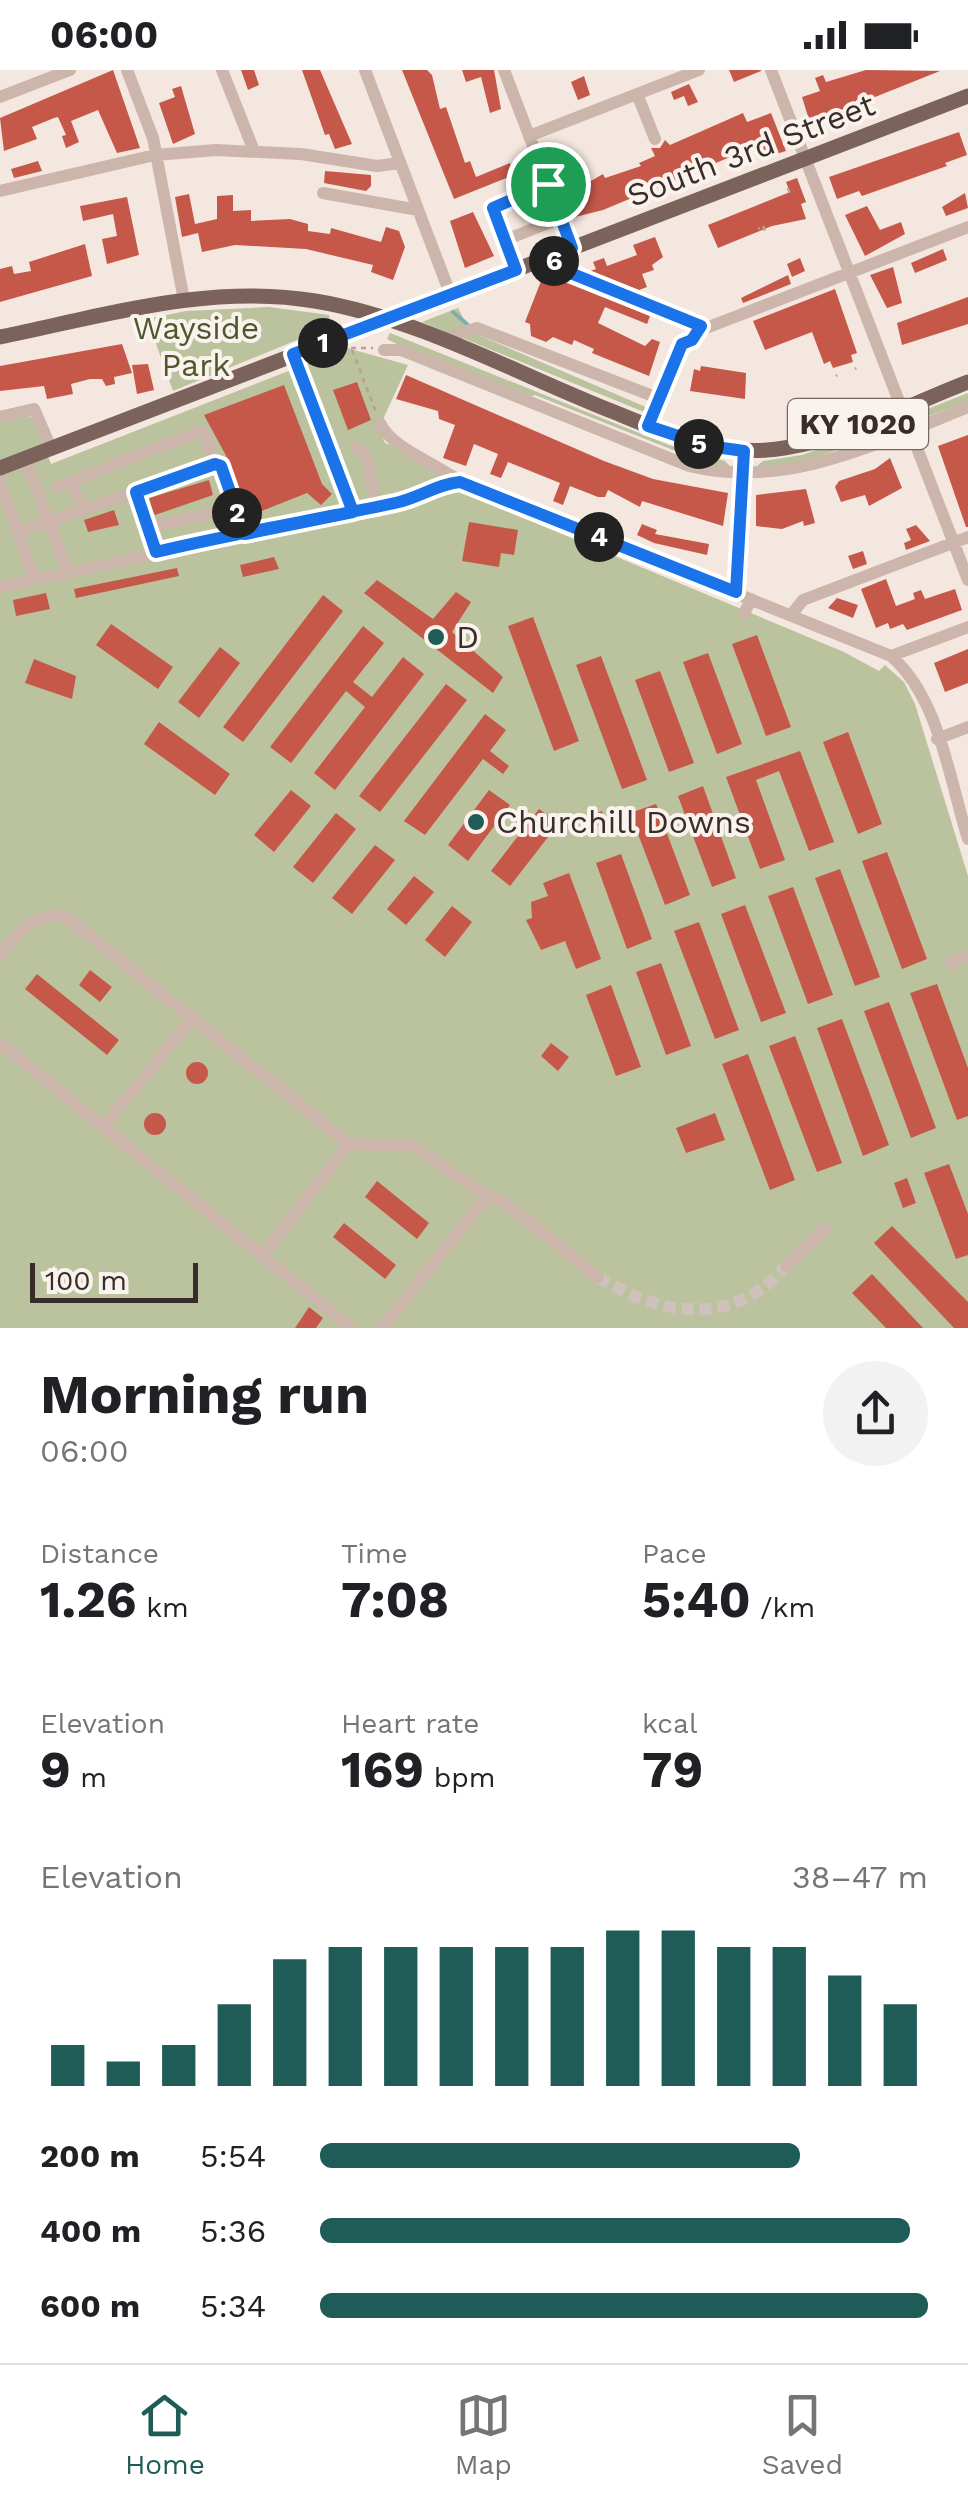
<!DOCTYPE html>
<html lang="en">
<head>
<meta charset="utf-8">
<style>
  :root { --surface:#fff; --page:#f2f2f2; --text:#202124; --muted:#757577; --line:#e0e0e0; --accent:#1f5b57 }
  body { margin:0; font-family:"Work Sans",sans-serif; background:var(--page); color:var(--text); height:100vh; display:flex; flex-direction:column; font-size:38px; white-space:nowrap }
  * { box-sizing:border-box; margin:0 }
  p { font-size:32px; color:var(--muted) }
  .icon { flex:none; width:55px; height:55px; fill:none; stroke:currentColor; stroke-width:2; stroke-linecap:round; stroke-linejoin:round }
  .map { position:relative; height:1258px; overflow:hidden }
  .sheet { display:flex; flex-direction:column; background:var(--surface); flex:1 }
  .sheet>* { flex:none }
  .scale { position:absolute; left:30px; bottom:25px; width:168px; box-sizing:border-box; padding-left:10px; border:5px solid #392d2a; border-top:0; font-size:28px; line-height:35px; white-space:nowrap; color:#392d2a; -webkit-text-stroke:8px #faf2ec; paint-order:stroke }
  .pin { position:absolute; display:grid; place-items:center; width:85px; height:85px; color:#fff; margin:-42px; border:5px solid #fff; border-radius:50%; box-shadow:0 2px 10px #0007 }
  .km { position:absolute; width:50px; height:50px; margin:-25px; border-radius:50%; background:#222; color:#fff; font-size:28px; line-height:50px; text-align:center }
  .round { display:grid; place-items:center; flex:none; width:105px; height:105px; border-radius:52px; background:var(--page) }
  .headline { display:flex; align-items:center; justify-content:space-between; height:170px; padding:0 40px }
  h1 { font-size:55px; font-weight:700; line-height:75px }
  .stats { display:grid; grid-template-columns:repeat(3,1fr); gap:15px; height:170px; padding:10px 40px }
  .stats div { display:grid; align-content:center }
  .stats b { font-size:50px; font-weight:700 }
  .stats small { font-size:28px; font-weight:400 }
  .stats p { font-size:28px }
  .chart { height:280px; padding:20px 40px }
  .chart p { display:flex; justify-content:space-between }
  .chart svg { width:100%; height:180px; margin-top:10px; stroke:var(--accent); stroke-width:6 }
  ul { padding:0 40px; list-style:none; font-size:32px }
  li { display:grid; grid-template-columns:160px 120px 1fr; align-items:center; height:75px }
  li i { height:25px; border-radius:12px; background:var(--accent) }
  .status { display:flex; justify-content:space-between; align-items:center; height:70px; padding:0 50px; background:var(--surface); direction:ltr }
  .status svg { height:28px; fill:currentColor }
  .dock { display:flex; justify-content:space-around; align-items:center; height:140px; border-top:2px solid var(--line); background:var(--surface); font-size:28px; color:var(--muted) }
  .dock a { display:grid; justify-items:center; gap:5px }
  .dock .selected { color:var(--accent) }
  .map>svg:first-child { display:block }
</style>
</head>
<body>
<div class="status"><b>06:00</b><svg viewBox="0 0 49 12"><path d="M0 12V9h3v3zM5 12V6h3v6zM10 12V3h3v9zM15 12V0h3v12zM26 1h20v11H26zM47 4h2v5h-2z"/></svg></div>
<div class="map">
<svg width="968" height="1258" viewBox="0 0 968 1258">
  <rect width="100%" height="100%" fill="#f3e7df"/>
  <path fill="#bbc29e" d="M 269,237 L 329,245 L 331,256 L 173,321 L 147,249 L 186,241 Z
    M 458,238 L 468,257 L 448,263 L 422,252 Z
    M 390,263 L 669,375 L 725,391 L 730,396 L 713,396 L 535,325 L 529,327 L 405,278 L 387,269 Z
    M 474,263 L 648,338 L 644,342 L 460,267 Z
    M 347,278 L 408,295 L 379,358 L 385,373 L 458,402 L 478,429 L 844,582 L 879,601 L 885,595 L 904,612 L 915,634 L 968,806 L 968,1258 L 0,1258 L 0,351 L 27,345 L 32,348 L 51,394 Z
    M 968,323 L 968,331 L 916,351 L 922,341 Z
    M 885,355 L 896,359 L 804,392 L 755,398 L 763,391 L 802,385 Z"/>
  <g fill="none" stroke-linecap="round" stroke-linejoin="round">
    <path stroke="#7db0ac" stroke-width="4" d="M 453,242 L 467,254"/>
  </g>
  <path fill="#c6584a" d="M 113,0 L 140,78 L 117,83 L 98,40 L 71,51 L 79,72 L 66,78 L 62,66 L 66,65 L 58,47 L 54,48 L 32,57 L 37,69 L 4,81 L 0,48 Z
    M 241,0 L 254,0 L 259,15 L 248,20 Z
    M 302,0 L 320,0 L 352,74 L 335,79 L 329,64 L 325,65 Z
    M 402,0 L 427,0 L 432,5 L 440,39 L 446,37 L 465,93 L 470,91 L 476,107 L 510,93 L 514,105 L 454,129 Z
    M 462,0 L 494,0 L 501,39 L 490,43 L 481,7 L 466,12 Z
    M 729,0 L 761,0 L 761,1 L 734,12 Z
    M 866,0 L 940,1 L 810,53 L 802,27 L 820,21 L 815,8 L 823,5 L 826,12 Z
    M 584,6 L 590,25 L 578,30 L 571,12 Z
    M 689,14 L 698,32 L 688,36 L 684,26 L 674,30 L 671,22 Z
    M 181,16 L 195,64 L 173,74 L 159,33 L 175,27 L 172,19 Z
    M 743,43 L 747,52 L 771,43 L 786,81 L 763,88 L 759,78 L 735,85 L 603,140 L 571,148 L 553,101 L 568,96 L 577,119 L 603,104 L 605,108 L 641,96 L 639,93 L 655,86 L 651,78 L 660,78 L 665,70 L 670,75 Z
    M 959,62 L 967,85 L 945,93 L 947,96 L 862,126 L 859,121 L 837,129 L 829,107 Z
    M 38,91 L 42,101 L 14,108 L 11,99 Z
    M 325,101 L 371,105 L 371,116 L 366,121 L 324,113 Z
    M 797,108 L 806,132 L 801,134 L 806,149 L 772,156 L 718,178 L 708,155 L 790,122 L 786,112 Z
    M 965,123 L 968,138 L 946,146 L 942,137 Z
    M 189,124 L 195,154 L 217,149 L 217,126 L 233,125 L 233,141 L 251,140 L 251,151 L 290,149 L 308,154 L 308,161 L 330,164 L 331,158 L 381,172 L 386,157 L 399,161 L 405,177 L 393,210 L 371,202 L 373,195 L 306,179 L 235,175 L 202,182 L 198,163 L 182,167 L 175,127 Z
    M 127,127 L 139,185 L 107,194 L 102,169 L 117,166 L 113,144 L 83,151 L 80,136 Z
    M 867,136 L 880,160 L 901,152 L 905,164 L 865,186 L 845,145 Z
    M 473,142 L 494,186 L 465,198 L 450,151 Z
    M 655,167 L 663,187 L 652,195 L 654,200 L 642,204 L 647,217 L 639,220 L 590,201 L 596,199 L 593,192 L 604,188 L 607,196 L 637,185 L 633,175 Z
    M 85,174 L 92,206 L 0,232 L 0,199 L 12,196 L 14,204 L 31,201 L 29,192 Z
    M 943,179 L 947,190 L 915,203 L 911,193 Z
    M 800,188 L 805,201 L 792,207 L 787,194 Z
    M 893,197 L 902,233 L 887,238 L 870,205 Z
    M 553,203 L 562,211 L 650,246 L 647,254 L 605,237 L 598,253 L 645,276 L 652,269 L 660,272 L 649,306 L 592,283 L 594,279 L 574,270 L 572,275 L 553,267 L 546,272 L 531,266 L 530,254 L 525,252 L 543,206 Z
    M 788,205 L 791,214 L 743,233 L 741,228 Z
    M 835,219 L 857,283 L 851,285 L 853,292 L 833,298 L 830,291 L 824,294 L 812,262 L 765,280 L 753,251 Z
    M 968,227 L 968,254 L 902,275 L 897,253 Z
    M 122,274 L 132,303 L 114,307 L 115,314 L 106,316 L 102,309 L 90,309 L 71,314 L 73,324 L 47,329 L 44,316 L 0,321 L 0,296 Z
    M 148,294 L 154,320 L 137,324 L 132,295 Z
    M 701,296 L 746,303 L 745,329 L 690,321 L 694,299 L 700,301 Z
    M 406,305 L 604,391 L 653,409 L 728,423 L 723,456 L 642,431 L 640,437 L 608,420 L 605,427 L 598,427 L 570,416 L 563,435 L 553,431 L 560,413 L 508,392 L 501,408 L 490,404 L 498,384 L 474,374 L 466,396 L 443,388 L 455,355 L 439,349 L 438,341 L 396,329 Z
    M 357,312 L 371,350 L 348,360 L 333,320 Z
    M 284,315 L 322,414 L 332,424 L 321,435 L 307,423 L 249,446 L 230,393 L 204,345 Z
    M 968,365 L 968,457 L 966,457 L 938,376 Z
    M 890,388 L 902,418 L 869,436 L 865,425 L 841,432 L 835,417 L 839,411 L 875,399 Z
    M 209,410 L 213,425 L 155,445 L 153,442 L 149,428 Z
    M 806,419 L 815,453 L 804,456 L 803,451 L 782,459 L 756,456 L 756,425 Z
    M 114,440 L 119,455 L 88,462 L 84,450 Z
    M 469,452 L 518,460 L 514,485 L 501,483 L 499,497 L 462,491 Z
    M 642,454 L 657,460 L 655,464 L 709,474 L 707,485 L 654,473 L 637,465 Z
    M 916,455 L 930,471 L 906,480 L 904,473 L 911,470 L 906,459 Z
    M 863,481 L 867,494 L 853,499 L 848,486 Z
    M 274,487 L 279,499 L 243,507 L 240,495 Z
    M 177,498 L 179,506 L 76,528 L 74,519 Z
    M 886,509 L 896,536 L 915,529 L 913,523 L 921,520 L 925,529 L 955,519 L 962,540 L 907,560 L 903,554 L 890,559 L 888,553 L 876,558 L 861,519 Z
    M 377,510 L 433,549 L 456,522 L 471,532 L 452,562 L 503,607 L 493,623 L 364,523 Z
    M 46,523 L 50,539 L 16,546 L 13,530 Z
    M 323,525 L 343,541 L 243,672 L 223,657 Z
    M 837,528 L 858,535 L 853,548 L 828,538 Z
    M 533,547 L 579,671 L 554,681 L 508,556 Z
    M 111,554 L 173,597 L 158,619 L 96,575 Z
    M 363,556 L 384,573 L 353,612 L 372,627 L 403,587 L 424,604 L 335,720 L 314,703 L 365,637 L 346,621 L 291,693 L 270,677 Z
    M 757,565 L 791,657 L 766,666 L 732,574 Z
    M 220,577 L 240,593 L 199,648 L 178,632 Z
    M 968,579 L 968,613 L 945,622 L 934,593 Z
    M 708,583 L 742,674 L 717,684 L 683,592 Z
    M 601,586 L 647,710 L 622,719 L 576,595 Z
    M 34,589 L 76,606 L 72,629 L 25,613 Z
    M 660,601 L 694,693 L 669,702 L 635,610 Z
    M 446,614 L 467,630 L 380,742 L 359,726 Z
    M 485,644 L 506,660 L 490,681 L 509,696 L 503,704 L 483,689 L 425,765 L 404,751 Z
    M 159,652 L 230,704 L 215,725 L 144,674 Z
    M 848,662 L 882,754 L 858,764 L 823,672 Z
    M 800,681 L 834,772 L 809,781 L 779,701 L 756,710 L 785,790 L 760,799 L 726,707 Z
    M 703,716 L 736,808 L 712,817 L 678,726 Z
    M 291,720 L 311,736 L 274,782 L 254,765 Z
    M 489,720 L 510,735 L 468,791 L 448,775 Z
    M 656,734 L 690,825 L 665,835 L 630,743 Z
    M 539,739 L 559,753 L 510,816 L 491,801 Z
    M 602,741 L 606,752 L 587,760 L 583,749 Z
    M 336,743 L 356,759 L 313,813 L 293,797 Z
    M 375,775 L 395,790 L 352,844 L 332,828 Z
    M 887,782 L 927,889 L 902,899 L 862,791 Z
    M 621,784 L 652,869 L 627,879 L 596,793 Z
    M 840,799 L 880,907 L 855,916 L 815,808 Z
    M 569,803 L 601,889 L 576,899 L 565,871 L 541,880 L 526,850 L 532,848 L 531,832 L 548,826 L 543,813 Z
    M 414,806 L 434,822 L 406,855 L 387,839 Z
    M 793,817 L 833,925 L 808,934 L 768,826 Z
    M 745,835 L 786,943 L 761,952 L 721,844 Z
    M 452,836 L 472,852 L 445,887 L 425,870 Z
    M 699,852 L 739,960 L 715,969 L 674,861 Z
    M 661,893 L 691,976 L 666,985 L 636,902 Z
    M 90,900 L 112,917 L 100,932 L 79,915 Z
    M 37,904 L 119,970 L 107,985 L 25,919 Z
    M 937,914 L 968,998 L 968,1046 L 957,1050 L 910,923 Z
    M 611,915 L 641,997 L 616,1006 L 586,925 Z
    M 889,932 L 936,1058 L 911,1068 L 864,941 Z
    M 842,949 L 889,1075 L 863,1086 L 817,958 Z
    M 795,966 L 842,1093 L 817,1102 L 769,976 Z
    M 551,973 L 569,987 L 558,1001 L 541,986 Z
    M 748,984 L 795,1110 L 770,1120 L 722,994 Z
    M186 1003a11 11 0 1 1 22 0a11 11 0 1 1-22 0Z
    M144 1054a11 11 0 1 1 22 0a11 11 0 1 1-22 0Z
    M 715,1043 L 725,1070 L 686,1083 L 676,1058 Z
    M 949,1094 L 968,1144 L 968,1185 L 956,1189 L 924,1103 Z
    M 907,1108 L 916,1133 L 903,1138 L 894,1113 Z
    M 377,1111 L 429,1153 L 417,1169 L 365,1127 Z
    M 344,1153 L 396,1195 L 385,1209 L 333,1167 Z
    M 892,1156 L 968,1232 L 968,1258 L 954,1258 L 874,1173 Z
    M 872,1204 L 923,1258 L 886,1258 L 852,1223 Z
    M 309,1237 L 323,1248 L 316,1258 L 295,1258 Z"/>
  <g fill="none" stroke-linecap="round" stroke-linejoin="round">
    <path stroke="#cec2bb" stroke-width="12" stroke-dasharray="12 6" stroke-linecap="butt" d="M 598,1207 C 661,1246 733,1258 786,1196"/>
    <path stroke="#b79f94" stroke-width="2.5" stroke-dasharray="5 5" stroke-linecap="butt" d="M 837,57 L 838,59
      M 788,118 L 791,126
      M 763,156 L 765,161
      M 758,159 L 760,158
      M 351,278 L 373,278
      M 352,280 L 376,342
      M 855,299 L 856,298
      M 836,306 L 837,305"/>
    <path stroke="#ccb5aa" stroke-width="12" d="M 127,0 L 153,68 L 184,230
      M 222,0 L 254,81
      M 365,0 L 451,226
      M 504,0 L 572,178
      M 771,0 L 968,510
      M 637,24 L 655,69
      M 0,27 L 70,0
      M 529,66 L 699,0
      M 0,121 L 155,85 L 216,80 L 301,84 L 377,96 L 400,93
      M 323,123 L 418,140
      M 505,170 L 561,148
      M 552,186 L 566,202 L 706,258 L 968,157
      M 516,201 L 493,138 L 548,114
      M 440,269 L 477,258 L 658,328 L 648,356
      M 384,280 L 401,280 L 689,396 C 787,420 878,373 968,337
      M 293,284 L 353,442
      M 658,328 L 682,273 L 692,270 L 701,256
      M 0,347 L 34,339 L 51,378
      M 380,353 C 392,379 435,392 460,412
      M 357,378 L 367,387 L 376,437
      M 25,388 L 68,503
      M 0,411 L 35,510
      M 72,412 L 82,440
      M 58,417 L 200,361 L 205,364 L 215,394
      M 136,422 L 156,482
      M 150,457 L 218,442
      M 19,462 L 215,394 L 221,396 L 245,464
      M 0,517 L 423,427 L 441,414 L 460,412 L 891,586 C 940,629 949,709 968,769
      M 736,522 L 743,381
      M 744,544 L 751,529
      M 791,545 L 803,530 L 968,467
      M 891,586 L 968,557
      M 937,669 L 968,657
      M 0,885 C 20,861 32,843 65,846 L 349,1074 L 413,1076 L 487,1126 L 382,1258
      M 951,893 L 968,887
      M 0,973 L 351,1258
      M 103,1057 L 193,948
      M 487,1126 L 503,1131 L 598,1207
      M 262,1186 L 349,1074
      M 786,1196 L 825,1159"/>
    <path stroke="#7b625b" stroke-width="15" d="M 0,267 C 103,246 209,213 315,231 C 418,248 517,304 614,342 C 663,362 712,384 767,380 C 835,375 905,336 968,312
      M 0,398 L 968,26"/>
  </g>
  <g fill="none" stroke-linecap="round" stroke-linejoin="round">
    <g stroke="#fff" stroke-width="20">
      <path id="route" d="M 548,114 L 493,138 L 516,200 L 293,284 L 353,442 L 245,464 L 221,396 L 215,394 L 136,422 L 156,482 C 235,463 315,450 395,433 C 419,428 437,414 460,412 L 736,522 L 744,381 L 708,376 L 648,356 L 682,274 L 692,270 L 701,256 L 558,198 L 552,186 L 572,178 L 548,114"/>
    </g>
    <use href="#route" stroke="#1a73e8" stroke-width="12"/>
  </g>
  <g fill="#1f5b57" stroke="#faf2ec" stroke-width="4">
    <circle cx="436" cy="567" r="10"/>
    <circle cx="476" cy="752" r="10"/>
  </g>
  <g text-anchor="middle" stroke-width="8" stroke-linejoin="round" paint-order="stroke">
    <rect fill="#faf2ec" stroke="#736864" stroke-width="2.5" x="788" y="329" width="140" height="50" rx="8"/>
    <g font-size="30" font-weight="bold" fill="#392d2a">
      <text x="858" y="364">KY 1020</text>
    </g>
    <g font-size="32" fill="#392d2a" stroke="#faf2ec">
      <text transform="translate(751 80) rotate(-21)" y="11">South 3rd Street</text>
    </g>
    <g font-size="32" fill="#4d582d" stroke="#faf2ec">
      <text x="196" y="269">Wayside<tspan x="196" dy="37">Park</tspan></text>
    </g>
    <g font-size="32" fill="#392d2a" stroke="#faf2ec" text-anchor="start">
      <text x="456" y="578">D</text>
      <text x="496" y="763">Churchill Downs</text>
    </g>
  </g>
</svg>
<div class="scale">100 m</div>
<div class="pin" style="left:548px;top:114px;background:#1e9e55"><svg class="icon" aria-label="arrive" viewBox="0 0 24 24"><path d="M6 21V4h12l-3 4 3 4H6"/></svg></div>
<b class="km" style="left:323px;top:273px">1</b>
<b class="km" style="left:237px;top:443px">2</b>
<b class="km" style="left:599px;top:467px">4</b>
<b class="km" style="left:699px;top:374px">5</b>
<b class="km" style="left:554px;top:191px">6</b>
</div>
<section class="sheet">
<div class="headline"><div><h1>Morning run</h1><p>06:00</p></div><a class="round"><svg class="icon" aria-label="share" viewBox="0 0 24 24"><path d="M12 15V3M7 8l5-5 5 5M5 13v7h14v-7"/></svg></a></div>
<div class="stats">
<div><p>Distance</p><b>1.26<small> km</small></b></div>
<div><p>Time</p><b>7:08</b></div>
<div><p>Pace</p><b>5:40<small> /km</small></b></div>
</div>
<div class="stats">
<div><p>Elevation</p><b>9<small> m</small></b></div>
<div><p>Heart rate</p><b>169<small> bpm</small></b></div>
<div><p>kcal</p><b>79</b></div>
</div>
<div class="chart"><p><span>Elevation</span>38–47 m</p>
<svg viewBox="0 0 160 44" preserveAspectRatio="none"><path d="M5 44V34M15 44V38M25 44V34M35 44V24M45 44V13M55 44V10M65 44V10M75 44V10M85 44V10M95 44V10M105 44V6M115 44V6M125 44V10M135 44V10M145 44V17M155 44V24"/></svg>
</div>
<ul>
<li><b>200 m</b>5:54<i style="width:79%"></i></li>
<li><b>400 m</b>5:36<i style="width:97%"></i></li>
<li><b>600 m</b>5:34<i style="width:100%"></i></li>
</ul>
</section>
<nav class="dock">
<a class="selected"><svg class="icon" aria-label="home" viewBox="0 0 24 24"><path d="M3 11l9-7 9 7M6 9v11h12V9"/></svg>Home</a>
<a><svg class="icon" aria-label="map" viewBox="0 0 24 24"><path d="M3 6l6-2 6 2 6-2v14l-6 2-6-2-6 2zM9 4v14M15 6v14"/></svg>Map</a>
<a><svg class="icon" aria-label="saved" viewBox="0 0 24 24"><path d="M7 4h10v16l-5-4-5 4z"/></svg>Saved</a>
</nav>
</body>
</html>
